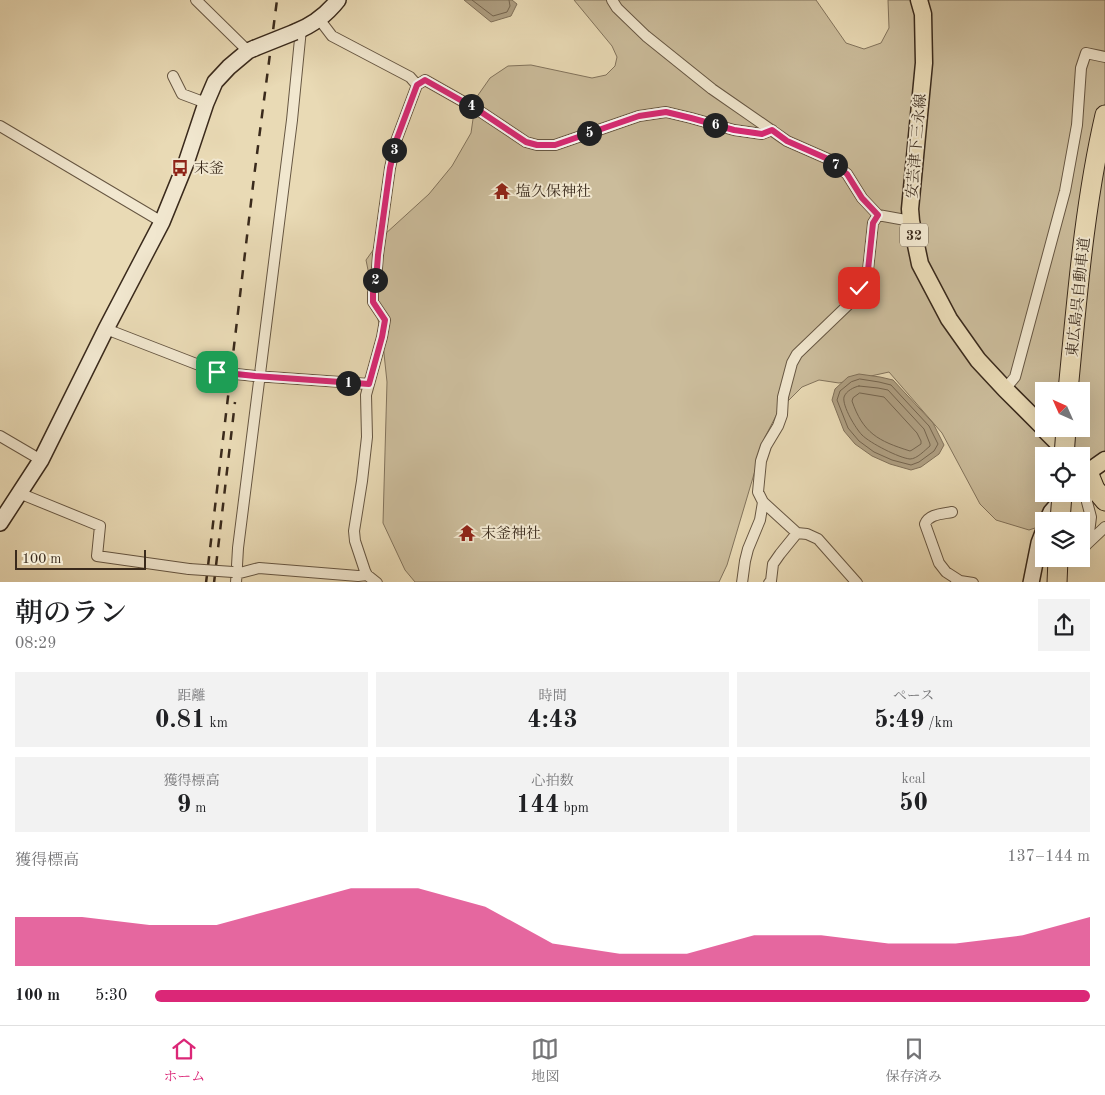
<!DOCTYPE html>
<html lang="ja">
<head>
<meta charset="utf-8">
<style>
  :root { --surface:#fff; --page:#f2f2f2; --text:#202124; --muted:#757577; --line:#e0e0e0; --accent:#db2777 }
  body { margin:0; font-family:"Old Standard TT","Noto Serif JP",serif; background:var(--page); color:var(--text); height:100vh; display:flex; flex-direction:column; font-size:19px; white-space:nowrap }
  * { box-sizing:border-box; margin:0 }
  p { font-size:16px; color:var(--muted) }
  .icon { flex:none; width:28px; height:28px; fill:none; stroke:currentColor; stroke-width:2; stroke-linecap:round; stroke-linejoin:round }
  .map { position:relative; height:582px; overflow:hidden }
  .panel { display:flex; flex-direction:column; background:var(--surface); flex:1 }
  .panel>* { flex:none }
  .needle { width:32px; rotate:315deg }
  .buttons { position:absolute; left:1035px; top:382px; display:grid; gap:10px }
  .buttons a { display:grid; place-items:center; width:55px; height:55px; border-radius:0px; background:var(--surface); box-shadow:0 5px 20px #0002; font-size:25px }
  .scale { position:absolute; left:15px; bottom:12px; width:131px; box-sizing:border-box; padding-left:5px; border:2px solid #3a2a1c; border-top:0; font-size:14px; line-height:18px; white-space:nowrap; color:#3a2a1c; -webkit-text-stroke:4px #f1e7cf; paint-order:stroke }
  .pin { position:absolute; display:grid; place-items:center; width:42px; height:42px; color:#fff; margin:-21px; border-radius:10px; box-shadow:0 2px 8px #0006 }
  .km { position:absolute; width:25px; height:25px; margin:-12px; border-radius:50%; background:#222; color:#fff; font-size:14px; line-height:25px; text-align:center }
  .round { display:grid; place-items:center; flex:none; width:52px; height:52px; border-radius:0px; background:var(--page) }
  .head { display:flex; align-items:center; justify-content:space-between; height:85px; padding:0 15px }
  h1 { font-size:28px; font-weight:600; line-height:38px }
  .metrics { display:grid; grid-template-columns:repeat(3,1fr); gap:8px; height:85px; padding:5px 15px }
  .metrics div { display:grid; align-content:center; border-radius:0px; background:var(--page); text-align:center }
  .metrics b { font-size:25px; font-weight:600 }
  .metrics small { font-size:14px; font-weight:400 }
  .metrics p { font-size:14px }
  .chart { height:140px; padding:10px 15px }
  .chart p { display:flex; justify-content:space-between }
  .chart svg { width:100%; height:90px; margin-top:5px; fill:var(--accent); opacity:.7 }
  ul { padding:0 15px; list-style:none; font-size:16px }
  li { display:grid; grid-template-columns:80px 60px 1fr; align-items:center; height:38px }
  li i { height:12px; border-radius:6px; background:var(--accent) }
  .menu { display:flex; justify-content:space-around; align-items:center; height:70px; border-top:1px solid var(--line); background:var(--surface); font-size:14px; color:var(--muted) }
  .menu a { display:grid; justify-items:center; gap:2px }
  .menu .current { color:var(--accent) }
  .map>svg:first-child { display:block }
</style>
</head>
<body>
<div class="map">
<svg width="1105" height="583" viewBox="0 0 1105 583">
  <rect width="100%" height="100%" fill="#e9dab5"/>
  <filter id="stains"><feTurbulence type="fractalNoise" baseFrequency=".004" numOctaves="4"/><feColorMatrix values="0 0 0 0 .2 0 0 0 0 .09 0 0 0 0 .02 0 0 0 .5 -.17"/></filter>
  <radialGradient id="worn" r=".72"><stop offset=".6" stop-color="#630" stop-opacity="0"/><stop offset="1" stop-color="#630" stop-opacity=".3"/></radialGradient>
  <path fill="#cbbc9b" stroke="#82735c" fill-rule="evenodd" d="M 574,0 L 816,0 L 846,43 L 864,49 L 881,43 L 889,28 L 888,0 L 1105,0 L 1105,456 L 1081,488 L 1081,456 L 1044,456 L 1044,494 L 1077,494 L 1066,508 L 1044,525 L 1029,530 L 996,520 L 980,504 L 942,433 L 889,372 L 839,383 L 819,380 L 802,387 L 779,410 L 765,437 L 727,565 L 719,582 L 415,582 L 405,570 L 383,523 L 387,382 L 383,344 L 366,260 L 384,235 L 429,194 L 452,166 L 471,133 L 476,98 L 490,78 L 508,66 L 531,65 L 592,78 L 606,75 L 615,66 L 617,57 L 612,46 ZM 1044,391 L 1081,391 L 1081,429 L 1044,429 Z"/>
  <path fill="#ae9e81" stroke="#807059" d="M 464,0 L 512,0 L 517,4 L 511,16 L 491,22 Z
    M 859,374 L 880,377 L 893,380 L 933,423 L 944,445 L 939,454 L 921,467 L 911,470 L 890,464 L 872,456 L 855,444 L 844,431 L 832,400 L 835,389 L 848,377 Z"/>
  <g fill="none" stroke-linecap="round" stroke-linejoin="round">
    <path stroke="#74644e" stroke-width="1" d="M 472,0 L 493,16 L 507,12 L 510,6 L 509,0
      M 860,379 L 879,382 L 891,385 L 929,426 L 938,444 L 934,451 L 919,462 L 911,465 L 892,460 L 874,452 L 859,441 L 848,428 L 837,400 L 840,391 L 851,382 Z
      M 859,386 L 878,388 L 888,390 L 924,429 L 930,444 L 930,446 C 925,450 917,459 910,459 C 899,458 870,443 862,435 C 856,429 842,406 844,397 C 846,391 854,387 859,386 Z
      M 860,393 L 884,397 L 917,433 L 921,441 L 921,444 L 912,450 L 910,451 C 878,441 863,433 852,401 L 853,398 Z"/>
    <g stroke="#665642" stroke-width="12">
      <path id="street" d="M 196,0 L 248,51
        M 612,0 L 617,8 L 646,36 L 712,89 L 787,141 L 828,159 L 847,174 L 862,198 L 878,215 L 911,221
        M 319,19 L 332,36 L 410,77 L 417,85
        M 173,76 L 182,94 L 206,103
        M 0,126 L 162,222
        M 106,329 L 217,372
        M 255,376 L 369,384
        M 1005,389 L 1015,377 L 1065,191 L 1077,125 L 1081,68 L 1086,53 L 1105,57
        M 0,436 L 41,460
        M 19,493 L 100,526 L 97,556 L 189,569
        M 952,512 C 942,514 929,514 925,524 L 939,563 L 946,572 L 960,581
        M 1086,545 L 1089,533 L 1091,517 L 1087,502 L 1087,480
        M 1086,545 L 1105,527
        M 233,572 L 236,574 L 259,568 L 358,576 L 367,575
        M 236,583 L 238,548 L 292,120 L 301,29
        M 377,583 L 367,575 L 365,571 L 355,541 L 354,531 L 362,481 L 367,437 L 366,395 L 382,337 L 385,320 L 373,302 L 373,293 L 377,268 L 378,255 L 390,168 L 396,141 L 417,85 L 425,80 L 478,110 L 526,142 L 537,145 L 555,145 L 639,116 L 666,112 L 691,118 L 734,130 L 762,134 L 772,130
        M 742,583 L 745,561 L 748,549 L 760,520 L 763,502
        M 769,583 L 771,581 L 773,564 L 780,554 L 797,533
        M 857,583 L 818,539 L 807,534 L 797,533 L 763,502 L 758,492 L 761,461 L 766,446 L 778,426 L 782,415 L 783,397 L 792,363 L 797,354 L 848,305 L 859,288 L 868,270 L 873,223 L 878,215
        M 956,583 L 960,581 L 973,583"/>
    </g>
    <g stroke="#3a2a1c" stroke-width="18">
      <path id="secondary" d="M 295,32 C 313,25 327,14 338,0
        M 1047,521 L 1051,512 L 1065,496
        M 0,523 L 41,460 L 106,329 L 162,222 L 186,163 L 206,103 L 215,82 L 229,67 L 248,51 L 255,48
        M 1031,583 L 1039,543 L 1044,530"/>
    </g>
    <g stroke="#3a2a1c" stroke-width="19">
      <path id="primary" d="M 919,0 L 923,14 L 924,63 L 910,209 L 911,221 L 920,264 L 949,319 L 978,360 L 1005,389 L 1044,428
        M 1044,429 L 1071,456
        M 1081,466 L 1088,472 L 1105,460"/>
    </g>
    <g stroke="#3a2a1c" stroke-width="21">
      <path id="highway" d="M 1068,391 C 1077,299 1084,206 1105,115
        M 1088,472 L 1095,489 L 1105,501"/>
    </g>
    <use href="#street" stroke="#f1e7cf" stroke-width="10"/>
    <use href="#secondary" stroke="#f1e7cf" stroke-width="15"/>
    <use href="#primary" stroke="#e9dab5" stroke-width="16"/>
    <use href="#highway" stroke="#e9dab5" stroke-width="19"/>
    <path stroke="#3a2a1c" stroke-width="2.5" stroke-dasharray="9 9" stroke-linecap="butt" d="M 206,583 L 254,177 L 277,0
      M 214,583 L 235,402"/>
    <g stroke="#665642" stroke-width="12" stroke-linecap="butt">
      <path id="street-bridge" d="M 217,372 L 255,376
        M 189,569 L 233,572"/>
    </g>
    <g stroke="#3a2a1c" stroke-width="18" stroke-linecap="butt">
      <path id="secondary-bridge" d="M 255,48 L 295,32"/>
    </g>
    <g stroke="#3a2a1c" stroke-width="21" stroke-linecap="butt">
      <path id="highway-bridge" d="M 1064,456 L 1066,429
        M 1060,521 L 1062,494
        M 1057,583 L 1058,559"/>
    </g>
    <use href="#street-bridge" stroke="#f1e7cf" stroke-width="10"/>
    <use href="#secondary-bridge" stroke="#f1e7cf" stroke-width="15"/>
    <use href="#highway-bridge" stroke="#e9dab5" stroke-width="19"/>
  </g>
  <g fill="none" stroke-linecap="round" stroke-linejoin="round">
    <g stroke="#fff" stroke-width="10">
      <path id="route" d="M 217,372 L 255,376 L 369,384 L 382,337 L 385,320 L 373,302 L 373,293 L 377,268 L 378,255 L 390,168 L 396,141 L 417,85 L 425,80 L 478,110 L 526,142 L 537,145 L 555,145 L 639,116 L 666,112 L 691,118 L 734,130 L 762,134 L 772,130 L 787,141 L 828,159 L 847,174 L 862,198 L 878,215 L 873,223 L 868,270 L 859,288"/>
    </g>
    <use href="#route" stroke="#db2777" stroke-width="6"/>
  </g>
  <defs>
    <g id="bus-bare" transform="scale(1.35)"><path d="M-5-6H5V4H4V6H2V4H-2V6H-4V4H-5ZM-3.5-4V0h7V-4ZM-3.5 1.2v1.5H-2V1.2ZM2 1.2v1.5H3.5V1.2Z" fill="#8f2418" stroke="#f1e7cf" stroke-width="2.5" paint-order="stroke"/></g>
    <g id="temple-bare" transform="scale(1.35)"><path d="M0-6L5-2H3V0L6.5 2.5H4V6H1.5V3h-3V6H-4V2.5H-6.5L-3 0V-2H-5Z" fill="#8f2418" stroke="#f1e7cf" stroke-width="2.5" paint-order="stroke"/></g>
  </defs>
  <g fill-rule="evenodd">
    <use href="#bus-bare" x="180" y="168"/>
    <use href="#temple-bare" x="502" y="191"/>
    <use href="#temple-bare" x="467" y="533"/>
  </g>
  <g text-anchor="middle" stroke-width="4" stroke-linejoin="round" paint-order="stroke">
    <rect fill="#f1e7cf" stroke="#716352" stroke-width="1" x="900" y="223.5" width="28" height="23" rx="4"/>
    <g font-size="14" font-weight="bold" fill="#3a2a1c">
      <text x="914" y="240">32</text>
    </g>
    <g font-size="15" fill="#3a2a1c" stroke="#f1e7cf">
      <text transform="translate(916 146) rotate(-85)" y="5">安芸津下三永線</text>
      <text transform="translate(1078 297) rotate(-84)" y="5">東広島呉自動車道</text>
    </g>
    <g font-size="15" fill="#3a2a1c" stroke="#f1e7cf" text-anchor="start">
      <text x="194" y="173">末釜</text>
      <text x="516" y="196">塩久保神社</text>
      <text x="481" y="538">末釜神社</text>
    </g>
  </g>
  <rect width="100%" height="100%" filter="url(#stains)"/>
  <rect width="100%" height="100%" fill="url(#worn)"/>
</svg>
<div class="buttons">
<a><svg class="needle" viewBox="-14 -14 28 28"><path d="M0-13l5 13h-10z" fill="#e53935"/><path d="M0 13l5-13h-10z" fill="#757577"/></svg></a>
<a><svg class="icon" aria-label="locate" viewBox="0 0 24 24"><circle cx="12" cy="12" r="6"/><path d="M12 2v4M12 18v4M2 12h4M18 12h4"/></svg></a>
<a><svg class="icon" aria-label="layers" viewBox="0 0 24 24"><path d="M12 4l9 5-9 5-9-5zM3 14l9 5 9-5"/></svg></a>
</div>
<div class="scale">100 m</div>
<div class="pin" style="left:217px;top:372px;background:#1e9e55"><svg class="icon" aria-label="arrive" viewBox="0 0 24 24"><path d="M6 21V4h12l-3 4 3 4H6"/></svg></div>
<div class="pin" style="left:859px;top:288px;background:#d93025"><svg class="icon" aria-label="check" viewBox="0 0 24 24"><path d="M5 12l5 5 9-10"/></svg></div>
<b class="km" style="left:348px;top:383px">1</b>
<b class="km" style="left:375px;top:280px">2</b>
<b class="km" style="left:394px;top:150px">3</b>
<b class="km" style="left:471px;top:106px">4</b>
<b class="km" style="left:589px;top:133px">5</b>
<b class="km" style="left:715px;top:125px">6</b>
<b class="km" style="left:835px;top:165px">7</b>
</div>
<section class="panel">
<div class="head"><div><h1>朝のラン</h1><p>08:29</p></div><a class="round"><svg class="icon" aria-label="share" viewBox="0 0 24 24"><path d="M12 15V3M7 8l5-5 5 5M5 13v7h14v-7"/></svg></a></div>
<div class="metrics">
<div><p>距離</p><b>0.81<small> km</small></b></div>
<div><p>時間</p><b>4:43</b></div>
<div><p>ペース</p><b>5:49<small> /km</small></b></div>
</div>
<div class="metrics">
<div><p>獲得標高</p><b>9<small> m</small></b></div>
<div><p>心拍数</p><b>144<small> bpm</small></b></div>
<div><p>kcal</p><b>50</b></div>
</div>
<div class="chart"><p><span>獲得標高</span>137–144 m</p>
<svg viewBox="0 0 160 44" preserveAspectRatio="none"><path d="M0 44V20L10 20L20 24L30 24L40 15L50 6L60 6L70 15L80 33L90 38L100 38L110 29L120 29L130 33L140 33L150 29L160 20V44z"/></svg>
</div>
<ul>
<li><b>100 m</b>5:30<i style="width:100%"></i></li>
</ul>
</section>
<nav class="menu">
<a class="current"><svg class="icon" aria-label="home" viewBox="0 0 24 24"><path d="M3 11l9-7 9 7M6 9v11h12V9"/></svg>ホーム</a>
<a><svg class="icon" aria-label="map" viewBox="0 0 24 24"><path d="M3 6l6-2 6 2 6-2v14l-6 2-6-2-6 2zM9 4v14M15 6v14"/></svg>地図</a>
<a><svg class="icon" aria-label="saved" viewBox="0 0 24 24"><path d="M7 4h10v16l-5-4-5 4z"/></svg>保存済み</a>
</nav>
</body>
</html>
